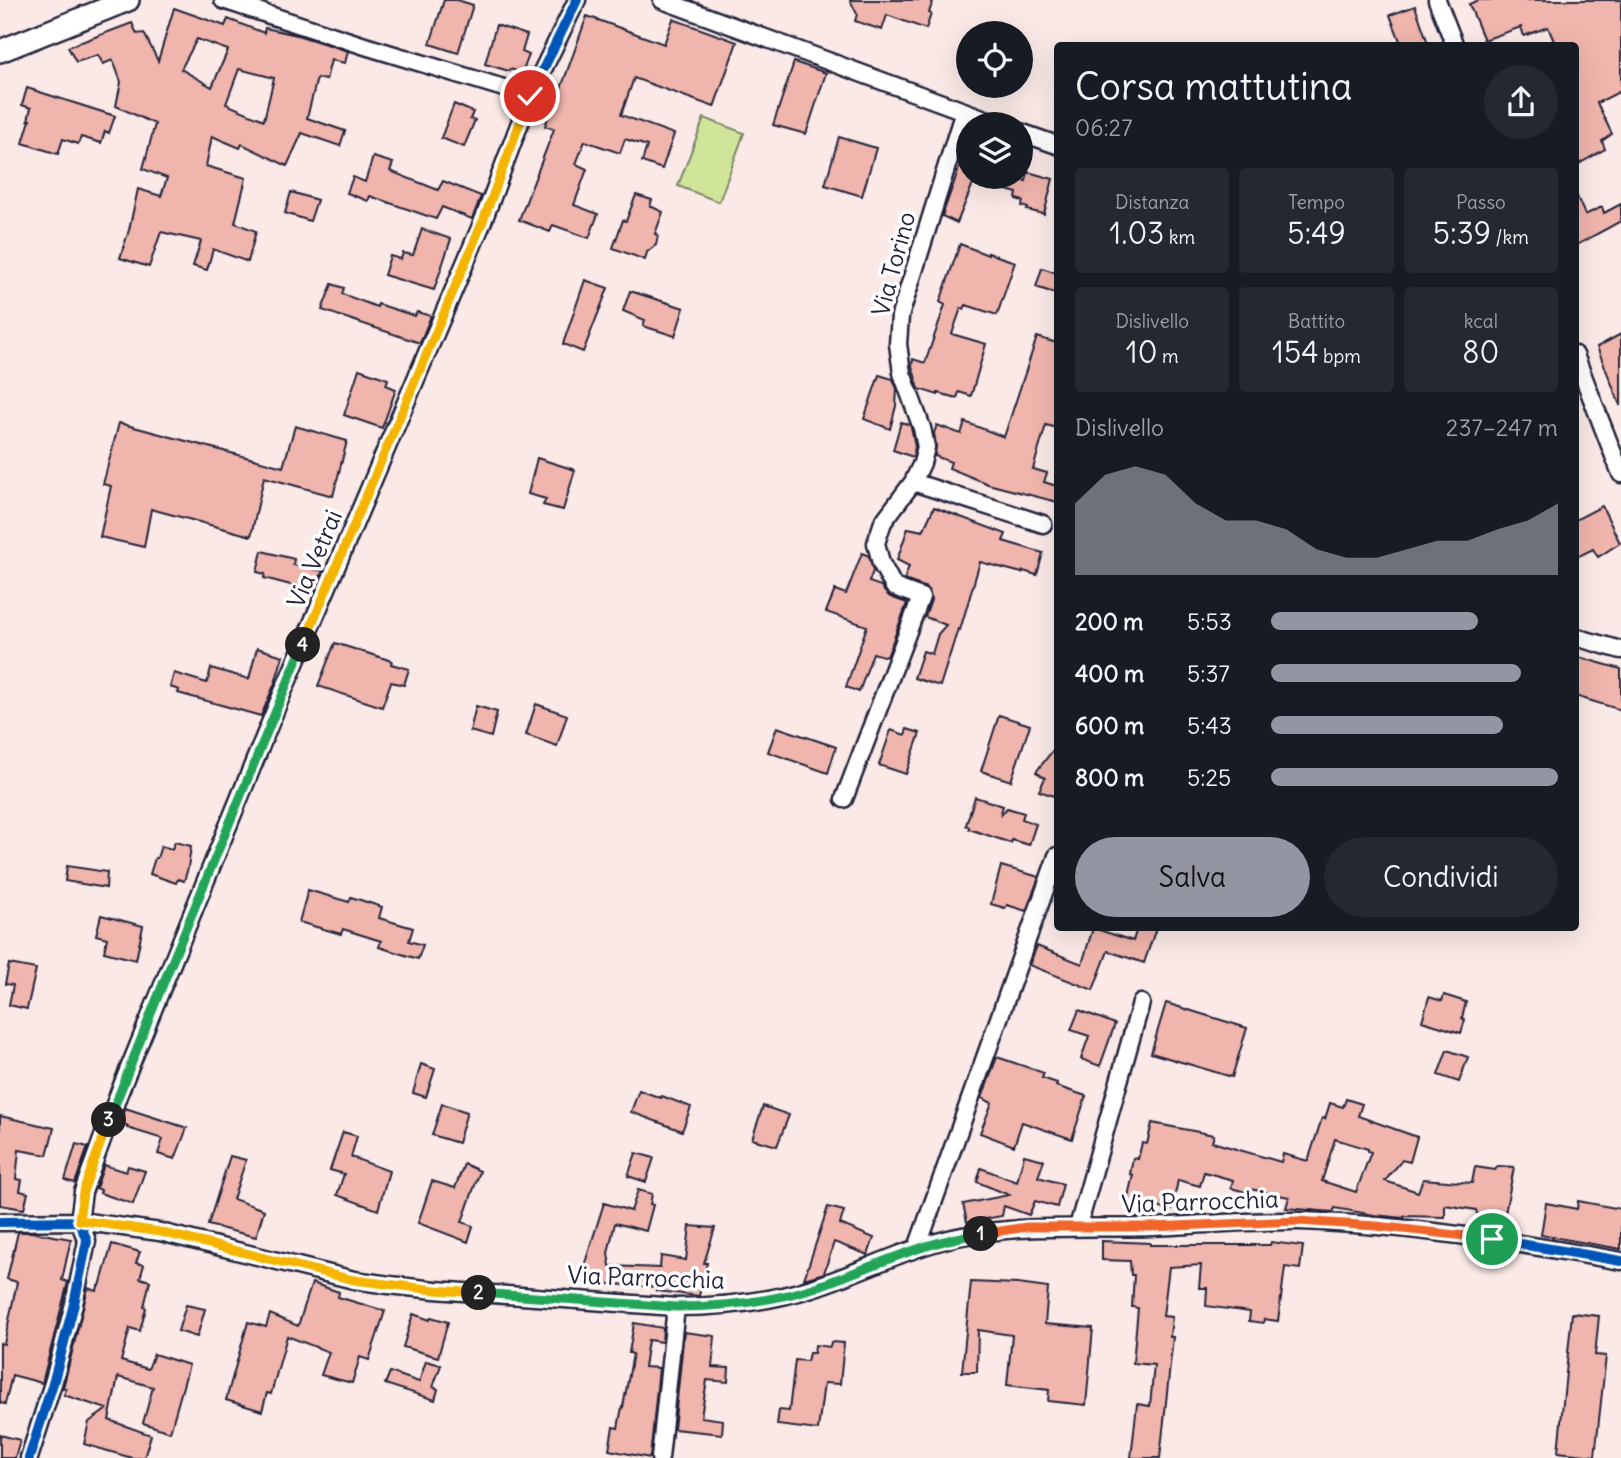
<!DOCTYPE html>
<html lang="it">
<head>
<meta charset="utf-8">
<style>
  :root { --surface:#171b24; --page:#242831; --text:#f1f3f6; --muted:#9ea1a6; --accent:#9495a2 }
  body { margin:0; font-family:Delius,sans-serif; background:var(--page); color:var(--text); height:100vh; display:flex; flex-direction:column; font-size:26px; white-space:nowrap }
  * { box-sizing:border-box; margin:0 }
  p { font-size:23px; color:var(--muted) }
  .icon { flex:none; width:38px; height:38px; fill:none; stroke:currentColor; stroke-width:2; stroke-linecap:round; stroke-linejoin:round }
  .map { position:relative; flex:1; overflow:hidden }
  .sheet { position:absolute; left:1054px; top:42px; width:525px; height:889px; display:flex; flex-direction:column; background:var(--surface); border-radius:7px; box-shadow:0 7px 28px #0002 }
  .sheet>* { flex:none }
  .buttons { position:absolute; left:956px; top:21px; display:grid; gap:14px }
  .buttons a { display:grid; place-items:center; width:77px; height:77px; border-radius:50%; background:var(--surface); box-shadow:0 7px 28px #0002; font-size:35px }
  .pin { position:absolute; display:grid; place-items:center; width:60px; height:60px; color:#fff; margin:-30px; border:4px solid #fff; border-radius:50%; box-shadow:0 2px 7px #0007 }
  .km { position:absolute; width:35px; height:35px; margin:-18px; border-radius:50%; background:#222; color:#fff; font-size:19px; line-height:35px; text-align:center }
  .round { display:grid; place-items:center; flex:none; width:74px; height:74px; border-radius:37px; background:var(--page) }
  .head { display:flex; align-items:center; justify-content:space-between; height:119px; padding:0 21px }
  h1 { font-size:38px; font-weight:600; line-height:52px }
  .stats { display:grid; grid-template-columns:repeat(3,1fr); gap:10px; height:119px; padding:7px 21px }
  .stats div { display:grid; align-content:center; border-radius:7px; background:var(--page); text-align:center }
  .stats b { font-size:30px; font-weight:600 }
  .stats small { font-size:19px; font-weight:400 }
  .stats p { font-size:19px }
  .chart { height:196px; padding:14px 21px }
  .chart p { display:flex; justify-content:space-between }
  .chart svg { width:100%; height:126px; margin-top:7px; fill:var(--accent); opacity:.7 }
  .primary-button { display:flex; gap:14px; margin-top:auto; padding:14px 21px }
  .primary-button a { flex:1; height:80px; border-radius:42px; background:var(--accent); color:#111; font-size:28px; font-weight:600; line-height:80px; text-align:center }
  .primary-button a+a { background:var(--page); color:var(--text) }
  ul { padding:0 21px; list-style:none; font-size:23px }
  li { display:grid; grid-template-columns:112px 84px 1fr; align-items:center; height:52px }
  li i { height:18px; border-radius:9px; background:var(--accent) }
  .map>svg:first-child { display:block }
</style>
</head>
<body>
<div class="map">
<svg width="1621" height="1458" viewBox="0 0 1621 1458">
  <rect width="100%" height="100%" fill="#fae9e6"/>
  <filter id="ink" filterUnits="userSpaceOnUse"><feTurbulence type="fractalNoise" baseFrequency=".0143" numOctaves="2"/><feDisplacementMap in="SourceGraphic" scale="14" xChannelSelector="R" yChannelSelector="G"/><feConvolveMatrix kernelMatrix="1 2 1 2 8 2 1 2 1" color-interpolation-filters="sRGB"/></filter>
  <g filter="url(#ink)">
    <path fill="#d1e59a" stroke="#7a846a" stroke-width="2" d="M 704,118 L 744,133 L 719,202 L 678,186 Z"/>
    <path fill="#f0b5ad" stroke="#22223b" stroke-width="2" fill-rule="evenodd" d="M 444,0 L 457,0 L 473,5 L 458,53 L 430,44 Z
      M 850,0 L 933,0 L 929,13 L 931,14 L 926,29 L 887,15 L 882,30 L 855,21 L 857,14 Z
      M 1479,0 L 1621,0 L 1621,91 L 1597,103 L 1612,134 L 1602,141 L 1605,149 L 1575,166 L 1575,46 L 1556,46 L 1548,27 L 1524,36 L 1521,27 L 1484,40 L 1469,4 Z
      M 1415,6 L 1429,46 L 1402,46 L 1390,15 Z
      M 174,8 L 225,26 L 228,19 L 264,33 L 265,28 L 297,35 L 348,51 L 345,63 L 331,60 L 326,80 L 317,78 L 307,118 L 345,131 L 340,146 L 302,133 L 287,166 L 242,144 L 240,148 L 212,136 L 206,166 L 246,178 L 235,223 L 256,231 L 248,262 L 213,249 L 207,270 L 193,266 L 201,241 L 161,232 L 149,267 L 120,258 L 129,230 L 138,189 L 161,196 L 167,178 L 143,169 L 155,124 L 116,106 L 121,82 L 113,60 L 103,64 L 98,55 L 76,62 L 68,47 L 132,23 L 137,34 L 144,33 L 158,61 ZM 197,39 L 228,50 L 212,87 L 181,69 ZM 239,69 L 274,78 L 264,120 L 226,104 Z
      M 587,16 L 664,44 L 673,19 L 737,42 L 714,107 L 634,78 L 621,115 L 674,134 L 662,169 L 642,162 L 647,146 L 625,139 L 620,153 L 585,141 L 576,164 L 587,169 L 574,205 L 598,214 L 589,238 L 553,225 L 550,232 L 519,220 L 554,129 L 545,126 L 558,90 L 560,91 Z
      M 496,25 L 527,35 L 522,52 L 529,55 L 522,73 L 510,69 L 509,71 L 485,64 Z
      M 794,62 L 826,73 L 806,134 L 773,125 Z
      M 27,88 L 115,116 L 109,133 L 105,131 L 101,143 L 81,137 L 78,144 L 63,139 L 58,154 L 23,143 L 30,120 L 28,120 L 31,108 L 22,105 Z
      M 454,104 L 473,112 L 470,119 L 475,120 L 464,147 L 441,138 Z
      M 839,137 L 876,148 L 862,196 L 825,185 Z
      M 966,149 L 968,149 L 968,177 L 1009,177 L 1026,181 L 1028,172 L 1053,179 L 1044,214 L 1027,210 L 1028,208 L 1022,206 L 1023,201 L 1016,199 L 1017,193 L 974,181 L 957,223 L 942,216 Z
      M 373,157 L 393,163 L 390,171 L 438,190 L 443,181 L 481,196 L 472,219 L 442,207 L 436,219 L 370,196 L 368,201 L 347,193 L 353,177 L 365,182 Z
      M 291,192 L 317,200 L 310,221 L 285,213 Z
      M 1575,192 L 1585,215 L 1602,207 L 1604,213 L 1621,204 L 1621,221 L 1575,246 Z
      M 636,195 L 652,200 L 650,206 L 663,212 L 655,234 L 658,235 L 656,245 L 647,252 L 645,260 L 613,248 L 623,220 L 626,221 Z
      M 422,229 L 451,239 L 434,290 L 384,275 L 390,256 L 401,259 L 403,253 L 413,255 Z
      M 960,244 L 988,255 L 988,253 L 1015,262 L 997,315 L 966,305 L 964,309 L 961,308 L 952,334 L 986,344 L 971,396 L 959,392 L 957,398 L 938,393 L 938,395 L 919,389 L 912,366 L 913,359 L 925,363 L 945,305 L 940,302 Z
      M 1042,268 L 1057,273 L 1057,294 L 1036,287 Z
      M 585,280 L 608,288 L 583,352 L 563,344 Z
      M 332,284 L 344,288 L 342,294 L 377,307 L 378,304 L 415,316 L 417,312 L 431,316 L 420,343 L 322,310 Z
      M 630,291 L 684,308 L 675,336 L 643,326 L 645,320 L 623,311 Z
      M 1621,334 L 1621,404 L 1620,405 L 1597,347 Z
      M 1037,337 L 1057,343 L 1057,428 L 1046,425 L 1033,469 L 1047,473 L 1044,482 L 1057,486 L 1057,502 L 988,484 L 949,468 L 951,462 L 935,456 L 936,445 L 934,433 L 937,425 L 961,434 L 965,422 L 1004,437 Z
      M 359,369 L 388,379 L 386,385 L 396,389 L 382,428 L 344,415 Z
      M 879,375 L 893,379 L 897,389 L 896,406 L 890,429 L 864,419 Z
      M 901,422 L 910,425 L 912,431 L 915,447 L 913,457 L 893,450 Z
      M 119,423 L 283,467 L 295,426 L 347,441 L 333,496 L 264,477 L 251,536 L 151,509 L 144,547 L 100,537 L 111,486 L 103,484 Z
      M 537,458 L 575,470 L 563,510 L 543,505 L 546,499 L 528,494 Z
      M 1602,506 L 1620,543 L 1598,557 L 1593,549 L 1575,558 L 1575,520 Z
      M 934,507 L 1006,534 L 1003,541 L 1043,553 L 1037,575 L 1023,571 L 1022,573 L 980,562 L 960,630 L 958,629 L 940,686 L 914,678 L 923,651 L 932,654 L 938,634 L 946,625 L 925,617 L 931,600 L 929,591 L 925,587 L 904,580 L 909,566 L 897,560 L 908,528 L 923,531 Z
      M 262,551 L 294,559 L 293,565 L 323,571 L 314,591 L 264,578 L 265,574 L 257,572 Z
      M 862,553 L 869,556 L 873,571 L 869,582 L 881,586 L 885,592 L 890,597 L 907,603 L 887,657 L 873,653 L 859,692 L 846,687 L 867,626 L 826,612 L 835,590 L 846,594 Z
      M 335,643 L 392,661 L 391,664 L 409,669 L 404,685 L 391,682 L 382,707 L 318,686 Z
      M 257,648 L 283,656 L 275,683 L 261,716 L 178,693 L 179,690 L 170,687 L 174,673 L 207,683 L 211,668 L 249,679 Z
      M 1575,656 L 1621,669 L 1621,710 L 1575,696 Z
      M 536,704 L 567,715 L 557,746 L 526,735 Z
      M 476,706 L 497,712 L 491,737 L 470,731 Z
      M 999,715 L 1030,725 L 1011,781 L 981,771 Z
      M 777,727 L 836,747 L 828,773 L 768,752 Z
      M 907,729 L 920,733 L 906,774 L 879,765 L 891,730 L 905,735 Z
      M 1057,745 L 1057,797 L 1039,791 L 1045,778 L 1036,772 Z
      M 975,797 L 1003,806 L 1000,816 L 1007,808 L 1024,813 L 1022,819 L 1036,824 L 1029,845 L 1012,840 L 1011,843 L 969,829 L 969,827 L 966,825 Z
      M 175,842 L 191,846 L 188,868 L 184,881 L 178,879 L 176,883 L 150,874 L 155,858 L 157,858 L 161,846 L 172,849 Z
      M 67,866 L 107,872 L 106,888 L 65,881 Z
      M 1001,866 L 1039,877 L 1026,911 L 1007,905 L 1005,908 L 991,904 Z
      M 308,890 L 349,902 L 351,897 L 382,907 L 379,918 L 413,928 L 409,941 L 423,945 L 418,959 L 379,947 L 381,941 L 343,929 L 341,934 L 299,922 Z
      M 101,915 L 143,926 L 136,960 L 104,952 L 107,938 L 96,935 Z
      M 1093,928 L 1133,941 L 1137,928 L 1156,928 L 1144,963 L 1108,951 L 1093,990 L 1029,965 L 1037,946 L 1082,964 Z
      M 9,964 L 36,969 L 27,1009 L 9,1005 L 13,985 L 5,984 Z
      M 1444,995 L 1466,1002 L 1462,1018 L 1465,1020 L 1461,1033 L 1422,1021 L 1429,997 L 1442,1001 Z
      M 1166,1003 L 1247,1028 L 1232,1077 L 1151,1053 Z
      M 1079,1010 L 1115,1024 L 1100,1066 L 1081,1059 L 1089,1036 L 1071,1030 Z
      M 1447,1050 L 1468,1057 L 1459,1082 L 1438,1075 Z
      M 997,1057 L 1044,1073 L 1042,1078 L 1057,1083 L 1056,1086 L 1086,1096 L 1072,1139 L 1022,1122 L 1014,1146 L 980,1133 L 992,1103 L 982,1098 Z
      M 421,1064 L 435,1069 L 426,1097 L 413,1093 Z
      M 639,1090 L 661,1098 L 662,1096 L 691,1107 L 682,1131 L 631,1112 Z
      M 1346,1099 L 1362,1104 L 1358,1116 L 1417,1137 L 1410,1162 L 1402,1160 L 1385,1181 L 1418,1192 L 1423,1179 L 1472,1183 L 1475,1167 L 1495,1170 L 1498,1166 L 1514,1167 L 1504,1219 L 1477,1214 L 1476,1210 L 1445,1205 L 1445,1217 L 1404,1216 L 1404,1218 L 1374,1215 L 1335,1208 L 1333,1212 L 1286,1208 L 1289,1197 L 1250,1189 L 1249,1193 L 1231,1188 L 1233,1180 L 1204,1172 L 1200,1186 L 1178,1180 L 1172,1210 L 1155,1207 L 1154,1211 L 1126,1205 L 1133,1175 L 1130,1174 L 1133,1158 L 1138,1159 L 1142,1143 L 1147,1144 L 1152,1123 L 1214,1135 L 1212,1142 L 1281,1162 L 1283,1154 L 1308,1161 L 1322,1118 L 1325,1119 L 1330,1103 L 1343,1107 ZM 1335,1139 L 1368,1149 L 1368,1151 L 1371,1152 L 1356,1192 L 1322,1181 Z
      M 442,1104 L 467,1112 L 458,1143 L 432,1135 Z
      M 763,1106 L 789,1115 L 777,1146 L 752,1139 Z
      M 125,1108 L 187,1128 L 175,1159 L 158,1154 L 163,1139 L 127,1128 L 128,1126 L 120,1122 Z
      M 0,1116 L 54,1128 L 47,1155 L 19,1150 L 16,1179 L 22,1180 L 20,1191 L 28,1193 L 24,1209 L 0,1205 Z
      M 343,1132 L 357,1136 L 351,1157 L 389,1171 L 378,1210 L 337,1195 L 344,1174 L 330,1170 Z
      M 76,1144 L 88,1147 L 75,1183 L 65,1180 Z
      M 636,1153 L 654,1158 L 646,1182 L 628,1176 Z
      M 1024,1155 L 1044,1160 L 1038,1177 L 1063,1184 L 1057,1207 L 1035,1201 L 1029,1215 L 1004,1206 L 1002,1216 L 967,1222 L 963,1204 L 1009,1195 L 977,1182 L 981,1168 L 1017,1182 Z
      M 230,1156 L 246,1160 L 233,1199 L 264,1210 L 256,1237 L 208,1225 Z
      M 464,1164 L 480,1171 L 462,1222 L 473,1226 L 468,1242 L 418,1223 L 432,1181 L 455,1188 Z
      M 104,1165 L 126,1172 L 128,1166 L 145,1171 L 133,1204 L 100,1193 L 101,1190 L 96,1188 Z
      M 638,1190 L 652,1194 L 650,1204 L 653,1205 L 646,1231 L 615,1223 L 608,1253 L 610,1266 L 660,1268 L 661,1256 L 686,1260 L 690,1226 L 715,1228 L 704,1263 L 707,1263 L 699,1296 L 656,1291 L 657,1287 L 579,1282 L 604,1203 L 631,1211 Z
      M 1578,1201 L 1621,1209 L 1621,1249 L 1541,1235 L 1546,1203 L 1577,1209 Z
      M 828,1207 L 844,1211 L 840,1224 L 874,1238 L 868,1255 L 834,1242 L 824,1273 L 804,1279 Z
      M 18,1232 L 31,1232 L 71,1239 L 62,1280 L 68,1282 L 42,1383 L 12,1375 L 5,1404 L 0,1403 L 0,1343 L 4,1344 L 17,1282 L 7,1279 Z
      M 1102,1241 L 1150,1243 L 1150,1245 L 1270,1245 L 1271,1242 L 1303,1246 L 1300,1269 L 1285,1267 L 1278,1321 L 1264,1319 L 1263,1323 L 1249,1321 L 1250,1312 L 1206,1306 L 1207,1288 L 1199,1288 L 1201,1265 L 1169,1267 L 1163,1316 L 1172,1317 L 1170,1337 L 1173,1337 L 1160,1458 L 1131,1458 L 1137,1404 L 1150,1406 L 1154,1365 L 1133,1363 L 1138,1308 L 1132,1307 L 1134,1275 L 1131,1275 L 1130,1261 L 1102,1260 Z
      M 112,1244 L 140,1252 L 136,1263 L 144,1265 L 140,1278 L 150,1281 L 144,1307 L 146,1308 L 140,1331 L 130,1328 L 121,1361 L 148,1369 L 154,1354 L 189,1365 L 170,1432 L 143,1423 L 153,1387 L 118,1377 L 109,1420 L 151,1435 L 144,1458 L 132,1458 L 84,1444 L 89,1422 L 107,1409 L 64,1395 L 66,1389 L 63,1388 L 88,1288 L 97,1291 L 98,1286 L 100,1286 Z
      M 971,1282 L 1018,1284 L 1048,1288 L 1045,1324 L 1093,1328 L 1086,1405 L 1048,1401 L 1049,1390 L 1007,1385 L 1012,1335 L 978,1330 L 977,1372 L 962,1372 Z
      M 312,1283 L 339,1292 L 338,1297 L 385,1311 L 369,1360 L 360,1357 L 352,1383 L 321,1375 L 329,1352 L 287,1336 L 271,1394 L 267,1393 L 262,1411 L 226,1400 L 248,1322 L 266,1327 L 270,1314 L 298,1326 Z
      M 186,1305 L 205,1309 L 197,1337 L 178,1331 Z
      M 1572,1313 L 1599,1316 L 1595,1355 L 1606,1356 L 1595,1456 L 1558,1452 Z
      M 413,1314 L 430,1320 L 431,1317 L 448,1322 L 438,1357 L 403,1347 Z
      M 634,1323 L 663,1328 L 662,1342 L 648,1340 L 644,1367 L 659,1368 L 650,1458 L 609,1450 L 613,1427 L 618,1428 L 622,1407 L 623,1407 L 633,1354 L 629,1353 Z
      M 684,1332 L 715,1336 L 712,1367 L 729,1368 L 728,1382 L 707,1380 L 701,1417 L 723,1420 L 722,1434 L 674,1429 Z
      M 831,1342 L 844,1343 L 840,1384 L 824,1383 L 818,1430 L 777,1425 L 779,1410 L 789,1411 L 795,1360 L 807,1361 L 809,1353 L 814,1353 L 815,1345 L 830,1347 Z
      M 426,1361 L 441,1365 L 433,1387 L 438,1389 L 435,1400 L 385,1384 L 390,1372 L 419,1382 Z
      M 0,1435 L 20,1440 L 15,1458 L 0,1458 Z"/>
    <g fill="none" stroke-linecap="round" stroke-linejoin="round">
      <g stroke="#22223b" stroke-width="21">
        <path id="minor" d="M 223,0 L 365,46 L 530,96
          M 662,0 L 999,124
          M 1437,0 L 1455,46
          M 1020,132 L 1057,145
          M 1575,355 L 1621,474
          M 913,482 L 1043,524
          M 1575,637 L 1621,650
          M 844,799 L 921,597 L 894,587 L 881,563 L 876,543 L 883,522 L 913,482 L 922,463 L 926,447 L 922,428 L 902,373 L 898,344 L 900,316 L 964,111
          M 0,1222 L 79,1221 L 160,1232 L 354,1280 L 389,1285 L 435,1290 L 676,1307 C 722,1307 768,1302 812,1288 C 862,1272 910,1246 962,1236 C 1025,1224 1088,1229 1152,1227 C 1201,1225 1251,1220 1300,1221 C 1409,1225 1514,1242 1621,1261
          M 1078,1227 L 1141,1003
          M 917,1248 L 1057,856
          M 29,1458 L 54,1380 L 74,1304 L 87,1241 L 79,1221 L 83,1192 L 119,1093 L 277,706 L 483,221 L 530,96 L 577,0
          M 660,1458 L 676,1307"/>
      </g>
      <g stroke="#22223b" stroke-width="26">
        <path id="major" d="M 0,51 L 128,0"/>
      </g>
      <use href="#minor" stroke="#fff" stroke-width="16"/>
      <use href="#major" stroke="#fff" stroke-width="21"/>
      <g stroke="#fff" stroke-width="15">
        <path id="cycleway" d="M 0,1222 L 79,1221 L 160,1232 L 354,1280 L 389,1285 L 435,1290 L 676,1307 C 722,1307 768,1302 812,1288 C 862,1272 910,1246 962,1236 C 1025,1224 1088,1229 1152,1227 C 1201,1225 1251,1220 1300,1221 C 1409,1225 1514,1242 1621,1261
          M 29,1458 L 54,1380 L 74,1304 L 87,1241 L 79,1221 L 83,1192 L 119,1093 L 277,706 L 483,221 L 530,96 L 577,0"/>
      </g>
      <use href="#cycleway" stroke="#0057b8" stroke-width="10"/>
    </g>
  </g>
  <g fill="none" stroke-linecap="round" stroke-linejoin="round" filter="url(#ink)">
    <g stroke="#fff" stroke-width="14">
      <path id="split-1" d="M 981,1234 L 1027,1227 L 1150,1227 L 1298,1221 L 1376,1226 L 1492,1239"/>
    </g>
    <g stroke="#fff" stroke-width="14">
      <path id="split-2" d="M 479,1293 L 676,1307 C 722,1307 769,1302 813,1288 C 869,1269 922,1241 981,1234"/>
    </g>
    <g stroke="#fff" stroke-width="14">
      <path id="split-3" d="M 109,1120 L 83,1192 L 79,1220 L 160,1232 L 354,1280 L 435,1290 L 479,1293"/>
    </g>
    <g stroke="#fff" stroke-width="14">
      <path id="split-4" d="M 109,1120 L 156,1001 L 303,645"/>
    </g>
    <g stroke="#fff" stroke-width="14">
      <path id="split-5" d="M 303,645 L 483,221 L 530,96"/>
    </g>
    <use href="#split-1" stroke="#f0652b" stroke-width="9"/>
    <use href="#split-2" stroke="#22a559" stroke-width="9"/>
    <use href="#split-3" stroke="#f5b400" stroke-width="9"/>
    <use href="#split-4" stroke="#22a559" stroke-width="9"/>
    <use href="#split-5" stroke="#f5b400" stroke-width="9"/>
  </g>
  <g text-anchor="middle" stroke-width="7" stroke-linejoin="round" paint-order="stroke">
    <g font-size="24" fill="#22223b" stroke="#fff">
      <text transform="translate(894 264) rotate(-75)" y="8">Via Torino</text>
      <text transform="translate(315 559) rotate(-67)" y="8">Via Vetrai</text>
      <text transform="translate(1200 1202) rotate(-2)" y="8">Via Parrocchia</text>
      <text transform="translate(646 1278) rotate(2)" y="8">Via Parrocchia</text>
    </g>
  </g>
</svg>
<div class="buttons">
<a><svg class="icon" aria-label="locate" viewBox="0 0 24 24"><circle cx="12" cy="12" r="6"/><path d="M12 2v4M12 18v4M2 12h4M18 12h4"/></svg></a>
<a><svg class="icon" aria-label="layers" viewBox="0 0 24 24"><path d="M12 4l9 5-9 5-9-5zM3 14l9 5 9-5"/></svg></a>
</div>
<div class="pin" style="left:1492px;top:1239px;background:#1e9e55"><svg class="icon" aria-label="arrive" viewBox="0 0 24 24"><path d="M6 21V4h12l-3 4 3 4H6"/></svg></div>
<div class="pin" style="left:530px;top:96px;background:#d93025"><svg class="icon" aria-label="check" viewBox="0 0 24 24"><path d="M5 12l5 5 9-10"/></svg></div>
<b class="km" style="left:981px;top:1234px">1</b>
<b class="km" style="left:479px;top:1293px">2</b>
<b class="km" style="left:109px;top:1120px">3</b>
<b class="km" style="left:303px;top:645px">4</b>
<section class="sheet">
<div class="head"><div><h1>Corsa mattutina</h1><p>06:27</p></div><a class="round"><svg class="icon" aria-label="share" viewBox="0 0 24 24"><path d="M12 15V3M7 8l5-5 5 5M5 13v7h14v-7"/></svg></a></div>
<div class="stats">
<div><p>Distanza</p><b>1.03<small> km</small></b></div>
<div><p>Tempo</p><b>5:49</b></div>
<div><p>Passo</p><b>5:39<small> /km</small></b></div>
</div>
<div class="stats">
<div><p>Dislivello</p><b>10<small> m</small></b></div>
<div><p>Battito</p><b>154<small> bpm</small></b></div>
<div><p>kcal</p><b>80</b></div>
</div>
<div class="chart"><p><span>Dislivello</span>237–247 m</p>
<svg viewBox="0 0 160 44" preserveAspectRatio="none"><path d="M0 44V19L10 9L20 6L30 9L40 19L50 25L60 25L70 28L80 35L90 38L100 38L110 35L120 32L130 32L140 28L150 25L160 19V44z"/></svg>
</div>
<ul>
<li><b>200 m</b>5:53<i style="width:72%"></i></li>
<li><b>400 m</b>5:37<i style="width:87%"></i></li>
<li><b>600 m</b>5:43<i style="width:81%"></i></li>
<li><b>800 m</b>5:25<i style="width:100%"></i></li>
</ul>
<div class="primary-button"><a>Salva</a><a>Condividi</a></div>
</section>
</div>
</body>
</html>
